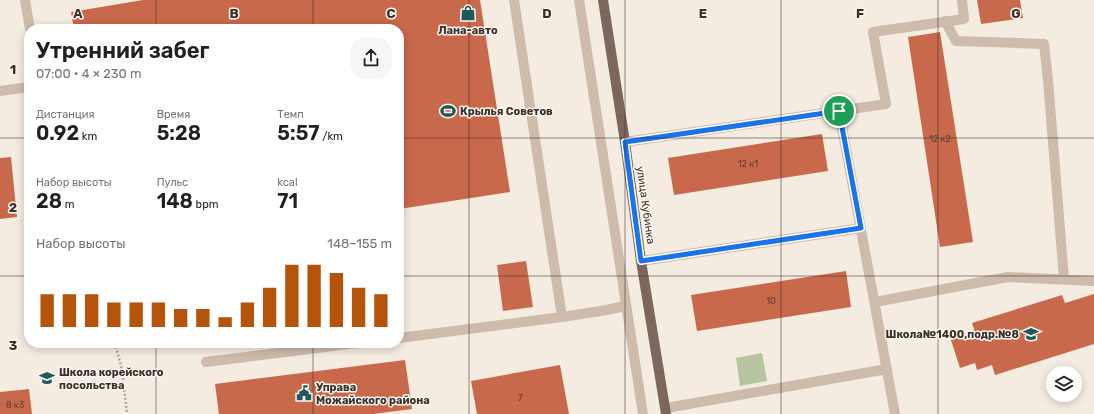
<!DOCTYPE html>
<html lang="ru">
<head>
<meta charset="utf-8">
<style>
  :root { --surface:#fff; --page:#f6f6f6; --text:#202124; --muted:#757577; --accent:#b45309 }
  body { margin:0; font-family:Rubik,sans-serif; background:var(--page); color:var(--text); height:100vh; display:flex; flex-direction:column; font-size:15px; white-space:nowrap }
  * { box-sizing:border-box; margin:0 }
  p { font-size:13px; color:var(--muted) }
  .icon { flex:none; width:22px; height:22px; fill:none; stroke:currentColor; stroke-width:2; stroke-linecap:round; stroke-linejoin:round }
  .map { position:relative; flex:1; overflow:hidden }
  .sheet { position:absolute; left:24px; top:24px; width:380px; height:324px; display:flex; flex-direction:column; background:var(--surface); border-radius:16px; box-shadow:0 2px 10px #0003 }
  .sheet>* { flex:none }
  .controls { position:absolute; left:1046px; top:366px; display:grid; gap:8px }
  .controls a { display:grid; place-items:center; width:36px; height:36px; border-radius:50%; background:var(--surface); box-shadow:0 2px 10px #0003; font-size:20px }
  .pin { position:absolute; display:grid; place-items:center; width:34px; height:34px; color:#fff; margin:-17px; border:2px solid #fff; border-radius:50%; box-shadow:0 1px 4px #0007 }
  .round { display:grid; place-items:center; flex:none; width:42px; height:42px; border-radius:16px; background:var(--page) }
  .headline { display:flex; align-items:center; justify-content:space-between; height:68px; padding:0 12px }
  h1 { font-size:22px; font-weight:600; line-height:30px }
  .figures { display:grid; grid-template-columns:repeat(3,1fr); gap:6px; height:68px; padding:4px 12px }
  .figures div { display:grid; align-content:center }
  .figures b { font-size:20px; font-weight:600 }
  .figures small { font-size:11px; font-weight:400 }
  .figures p { font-size:11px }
  .chart { height:112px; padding:8px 12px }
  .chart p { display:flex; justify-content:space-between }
  .chart svg { width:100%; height:72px; margin-top:4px; stroke:var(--accent); stroke-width:6 }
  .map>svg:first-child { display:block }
</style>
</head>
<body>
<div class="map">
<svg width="1094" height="414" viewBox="0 0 1094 414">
  <rect width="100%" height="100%" fill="#f4ebe1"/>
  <path fill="#b8c4a0" d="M 762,353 L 767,381 L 740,386 L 736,358 Z"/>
  <path fill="#c8694b" d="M 143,0 L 480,0 L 510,192 L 399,209 L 399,29 L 74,29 L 71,12 Z
    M 977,0 L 1020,0 L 1023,18 L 981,24 Z
    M 940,32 L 973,242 L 940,247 L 908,37 Z
    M 822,134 L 828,171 L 674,195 L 668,158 Z
    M 11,157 L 17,217 L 0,219 L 0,158 Z
    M 526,261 L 533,307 L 503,311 L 497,265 Z
    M 846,271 L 851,307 L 697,331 L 691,295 Z
    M 1094,294 L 1094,344 L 995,375 L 992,365 L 977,370 L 975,363 L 960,368 L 951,340 L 975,332 L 972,323 L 1062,295 L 1065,303 Z
    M 405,360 L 412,409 L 373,414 L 219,414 L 215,384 Z
    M 560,365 L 569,414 L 477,414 L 471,381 Z
    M 29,389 L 32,414 L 0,414 L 0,392 Z"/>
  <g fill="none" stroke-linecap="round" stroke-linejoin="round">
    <path stroke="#b9a596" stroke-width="2.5" stroke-dasharray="2 2" stroke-linecap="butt" d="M 115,343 L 122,370 L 127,414"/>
    <path stroke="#cdbbac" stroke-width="10" d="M 25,0 L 30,29
      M 514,0 L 562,317
      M 579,0 L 643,414
      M 945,21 L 956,41 L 1044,44 L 1048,80 L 1064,279
      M 0,91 L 29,87
      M 839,111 L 895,414
      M 625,142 L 886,104 L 873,32 L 964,19 L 962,0
      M 641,261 L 861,228
      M 875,302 L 1008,277 L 1094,281
      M 399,338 L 562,317 L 607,310 L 625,306
      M 206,362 L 357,343
      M 666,408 L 887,369"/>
    <path stroke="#7d675c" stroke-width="10" d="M 603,0 L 625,142 L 641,261 L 666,414"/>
  </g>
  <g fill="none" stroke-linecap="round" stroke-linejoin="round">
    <g stroke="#fff" stroke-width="8">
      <path id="route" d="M 839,111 L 861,228 L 641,261 L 625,142 Z"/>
    </g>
    <use href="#route" stroke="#1a73e8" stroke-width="5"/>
  </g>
  <path fill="none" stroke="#3b302b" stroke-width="1" stroke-opacity="0.55" d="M 156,0 L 156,29M 313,0 L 313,29M 469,0 L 469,414M 625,0 L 625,414M 781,0 L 781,414M 938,0 L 938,414M 0,138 L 29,138M 399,138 L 1094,138M 0,276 L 29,276M 399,276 L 1094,276M 156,343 L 156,414M 313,343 L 313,414"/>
  <defs>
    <g id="shop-bare" transform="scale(1.2)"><path d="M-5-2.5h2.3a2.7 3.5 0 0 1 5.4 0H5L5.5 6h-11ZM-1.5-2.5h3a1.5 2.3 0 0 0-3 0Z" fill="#1f5a5e" stroke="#fbf5ee" stroke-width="2.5" paint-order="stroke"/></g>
    <g id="stadium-bare" transform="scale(1.2)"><path d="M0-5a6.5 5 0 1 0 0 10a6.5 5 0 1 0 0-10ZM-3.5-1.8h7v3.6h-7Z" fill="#1f5a5e" stroke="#fbf5ee" stroke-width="2.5" paint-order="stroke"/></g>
    <g id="school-bare" transform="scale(1.2)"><path d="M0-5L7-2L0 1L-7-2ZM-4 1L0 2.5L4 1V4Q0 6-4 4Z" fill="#1f5a5e" stroke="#fbf5ee" stroke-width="2.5" paint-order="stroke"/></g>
    <g id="civic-bare" transform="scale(1.2)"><path d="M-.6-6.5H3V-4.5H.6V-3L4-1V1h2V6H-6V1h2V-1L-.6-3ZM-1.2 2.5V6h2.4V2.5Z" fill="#1f5a5e" stroke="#fbf5ee" stroke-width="2.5" paint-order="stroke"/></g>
  </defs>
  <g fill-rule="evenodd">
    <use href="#shop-bare" x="468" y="13"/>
    <use href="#stadium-bare" x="448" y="111"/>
    <use href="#school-bare" x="1031" y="334"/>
    <use href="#school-bare" x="47" y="378"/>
    <use href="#civic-bare" x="304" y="393"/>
  </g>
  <g text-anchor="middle" stroke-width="3" stroke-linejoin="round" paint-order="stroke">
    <g font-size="9" fill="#5e3e33">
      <text x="940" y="142">12 к2</text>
      <text x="748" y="167">12 к1</text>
      <text x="771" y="304">10</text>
      <text x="520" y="401">7</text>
      <text x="15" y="408">8 к3</text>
    </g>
    <g font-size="11" font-weight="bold" fill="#3b302b" stroke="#fbf5ee" text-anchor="start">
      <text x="468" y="34" text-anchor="middle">Лана-авто</text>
      <text x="460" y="115">Крылья Советов</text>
      <text x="1019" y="338" text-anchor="end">Школа№1400,подр.№8</text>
      <text x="59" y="376">Школа корейского<tspan x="59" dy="13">посольства</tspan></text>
      <text x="316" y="391">Управа<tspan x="316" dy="13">Можайского района</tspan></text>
    </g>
    <g font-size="11" fill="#3b302b" stroke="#fbf5ee">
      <text transform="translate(646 205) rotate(82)" y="4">улица Кубинка</text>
    </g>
  </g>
  <g font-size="13" text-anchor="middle" font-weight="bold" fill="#3b302b" stroke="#fbf5ee" stroke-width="3" stroke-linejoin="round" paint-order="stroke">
    <text x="78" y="18">A</text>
    <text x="234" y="18">B</text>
    <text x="391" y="18">C</text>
    <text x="547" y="18">D</text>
    <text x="703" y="18">E</text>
    <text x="860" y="18">F</text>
    <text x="1016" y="18">G</text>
    <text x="13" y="74">1</text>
    <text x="13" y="212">2</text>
    <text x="13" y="350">3</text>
  </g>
</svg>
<div class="controls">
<a><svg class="icon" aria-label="layers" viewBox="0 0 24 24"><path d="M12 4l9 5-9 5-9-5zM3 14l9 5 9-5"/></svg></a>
</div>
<div class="pin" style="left:839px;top:111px;background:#1e9e55"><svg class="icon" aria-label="arrive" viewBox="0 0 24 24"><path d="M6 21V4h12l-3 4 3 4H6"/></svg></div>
<section class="sheet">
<div class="headline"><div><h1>Утренний забег</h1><p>07:00 · 4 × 230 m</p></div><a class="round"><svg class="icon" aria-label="share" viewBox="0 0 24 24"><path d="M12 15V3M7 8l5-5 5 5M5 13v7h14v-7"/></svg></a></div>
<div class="figures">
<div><p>Дистанция</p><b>0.92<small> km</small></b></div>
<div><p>Время</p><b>5:28</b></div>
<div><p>Темп</p><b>5:57<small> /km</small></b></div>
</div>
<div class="figures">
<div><p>Набор высоты</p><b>28<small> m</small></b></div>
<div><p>Пульс</p><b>148<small> bpm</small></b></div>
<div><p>kcal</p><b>71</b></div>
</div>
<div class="chart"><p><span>Набор высоты</span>148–155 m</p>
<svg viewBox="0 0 160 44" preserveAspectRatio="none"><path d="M5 44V24M15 44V24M25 44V24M35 44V29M45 44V29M55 44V29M65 44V33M75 44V33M85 44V38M95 44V29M105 44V20M115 44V6M125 44V6M135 44V11M145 44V20M155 44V24"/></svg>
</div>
</section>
</div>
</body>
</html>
